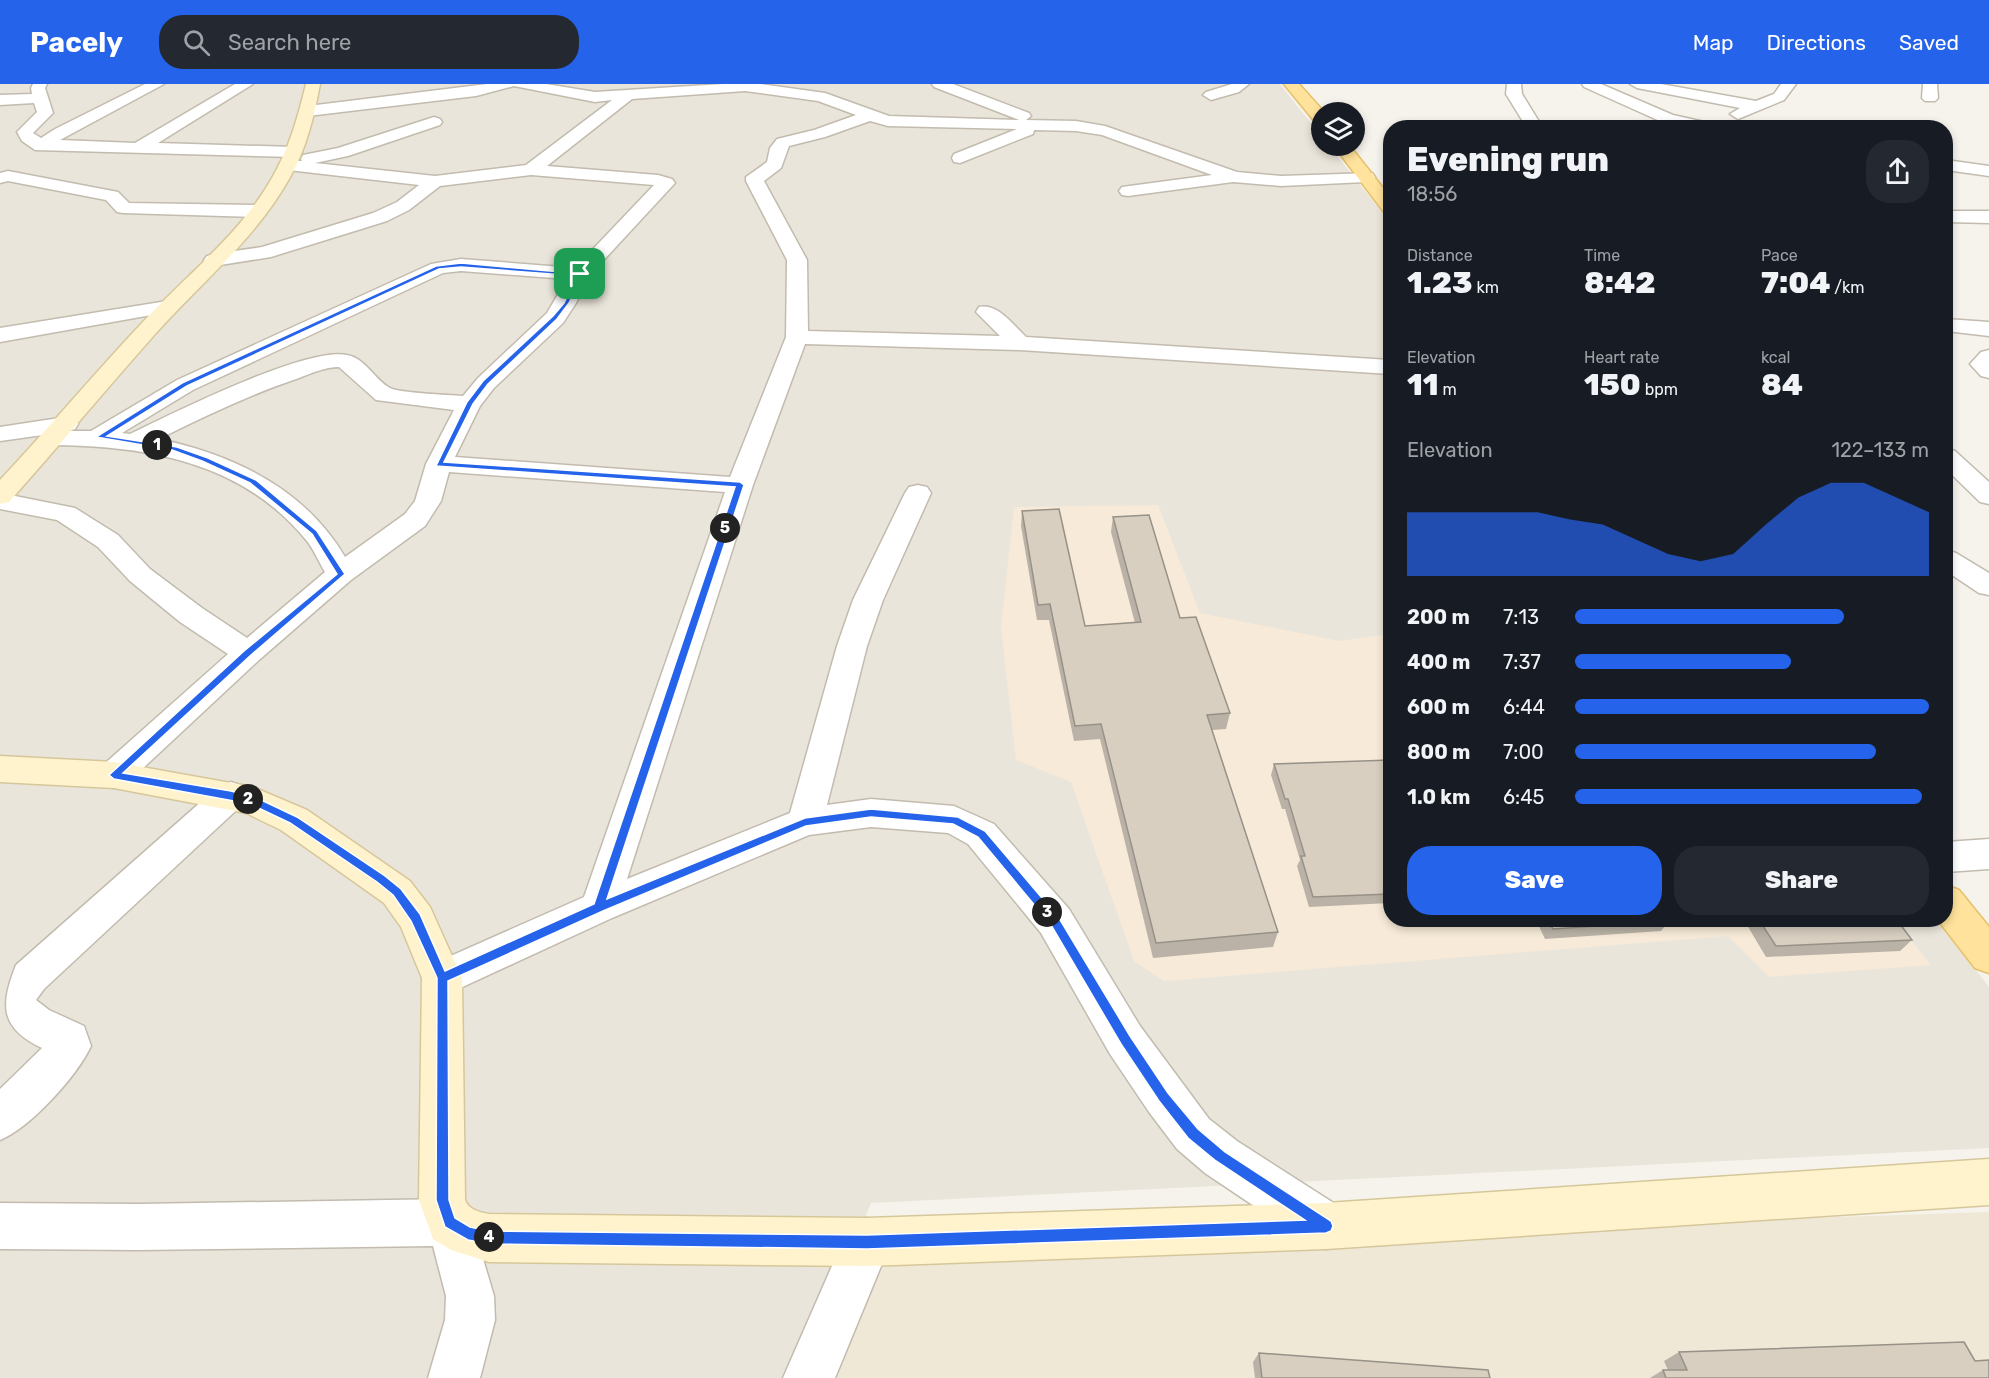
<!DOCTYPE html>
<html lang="en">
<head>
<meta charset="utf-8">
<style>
  :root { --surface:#171b24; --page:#242831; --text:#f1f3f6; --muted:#9ea1a6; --accent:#2563eb }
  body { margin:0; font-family:Rubik,sans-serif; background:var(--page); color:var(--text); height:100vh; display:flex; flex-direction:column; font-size:22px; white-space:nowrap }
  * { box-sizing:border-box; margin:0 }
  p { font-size:20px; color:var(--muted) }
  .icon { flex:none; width:33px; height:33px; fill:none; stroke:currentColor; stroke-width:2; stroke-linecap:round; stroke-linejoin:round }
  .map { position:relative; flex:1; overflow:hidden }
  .panel { position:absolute; left:1383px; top:36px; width:570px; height:807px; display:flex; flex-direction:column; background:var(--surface); border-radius:24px; box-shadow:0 3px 9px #0003 }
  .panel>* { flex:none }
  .tools { position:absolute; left:1311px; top:18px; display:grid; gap:12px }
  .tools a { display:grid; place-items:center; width:54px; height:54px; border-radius:50%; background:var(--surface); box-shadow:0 3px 9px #0003; font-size:30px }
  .pin { position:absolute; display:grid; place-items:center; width:51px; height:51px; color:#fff; margin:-26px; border-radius:12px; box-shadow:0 3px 9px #0006 }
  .km { position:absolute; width:30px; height:30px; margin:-15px; border-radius:50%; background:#222; color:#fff; font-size:16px; line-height:30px; text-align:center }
  .round { display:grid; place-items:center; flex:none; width:63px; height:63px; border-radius:24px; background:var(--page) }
  .headline { display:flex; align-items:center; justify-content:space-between; height:102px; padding:0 24px }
  h1 { font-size:33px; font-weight:800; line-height:45px }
  .figures { display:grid; grid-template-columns:repeat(3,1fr); gap:9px; height:102px; padding:6px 24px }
  .figures div { display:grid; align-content:center }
  .figures b { font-size:30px; font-weight:800 }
  .figures small { font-size:16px; font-weight:400 }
  .figures p { font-size:16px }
  .chart { height:168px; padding:12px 24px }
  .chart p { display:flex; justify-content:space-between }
  .chart svg { width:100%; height:108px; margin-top:6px; fill:var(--accent); opacity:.7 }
  .cta { display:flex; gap:12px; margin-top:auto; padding:12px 24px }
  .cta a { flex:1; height:69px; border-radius:24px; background:var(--accent); color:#fff; font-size:24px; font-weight:800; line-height:69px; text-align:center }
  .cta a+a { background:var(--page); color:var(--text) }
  ul { padding:0 24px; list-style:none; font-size:20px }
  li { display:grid; grid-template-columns:96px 72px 1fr; align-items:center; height:45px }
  li i { height:15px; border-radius:8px; background:var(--accent) }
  header { display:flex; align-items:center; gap:36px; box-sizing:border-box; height:84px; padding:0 30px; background:var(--accent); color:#fff }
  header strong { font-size:28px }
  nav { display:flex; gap:33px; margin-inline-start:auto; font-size:21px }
  .search { width:420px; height:54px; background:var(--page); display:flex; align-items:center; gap:15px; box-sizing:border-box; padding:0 21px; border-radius:24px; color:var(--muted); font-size:22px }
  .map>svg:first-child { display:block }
</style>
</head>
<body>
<header>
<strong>Pacely</strong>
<div class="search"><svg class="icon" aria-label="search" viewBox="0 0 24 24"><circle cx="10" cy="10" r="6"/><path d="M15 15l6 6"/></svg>Search here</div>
<nav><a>Map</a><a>Directions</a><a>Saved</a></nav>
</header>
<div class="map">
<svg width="1989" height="1294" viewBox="0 0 1989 1294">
  <rect width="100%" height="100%" fill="#f6f3ec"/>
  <path fill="#eae5da" d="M 0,0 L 1280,0 L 1321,52 L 1322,62 L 1329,62 L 1390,138 L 1390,836 L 1937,836 L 1989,903 L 1989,1064 L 871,1119 L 801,1294 L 0,1294 Z"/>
  <path fill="#f7ead8" d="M 1158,421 L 1200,529 L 1340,557 L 1390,550 L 1390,836 L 1895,836 L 1931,881 L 1769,893 L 1728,852 L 1164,897 L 1134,877 L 1071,698 L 1016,676 L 1001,543 L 1014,423 Z"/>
  <path fill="#efe8d6" d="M 1989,1128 L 1989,1294 L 820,1294 L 869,1165 Z"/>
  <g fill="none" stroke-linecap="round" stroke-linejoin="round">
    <g stroke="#c2bbae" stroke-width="3">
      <path id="street" d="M 33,0 L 47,0 L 45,4 L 53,29 L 33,49 L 41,54 L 55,45 L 145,0 L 164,0 L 60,56 L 135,59 L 235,0 L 253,0 L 158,59 L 294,63 L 302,68 L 294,73 L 35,66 L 22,57 L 17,48 L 37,28 L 34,19 L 0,21 L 0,11 L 32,10 L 31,4 Z
        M 487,0 L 546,0 L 595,8 L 723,0 L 760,0 L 825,9 L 889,32 L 1019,36 L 934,3 L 932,0 L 953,0 L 1029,29 L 1031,32 L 1026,36 L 1076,37 L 1105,42 L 1237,88 L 1281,92 L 1372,89 L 1375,93 L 1372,97 L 1366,98 L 1281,102 L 1233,98 L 1128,112 L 1122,111 L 1119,107 L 1122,103 L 1212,91 L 1102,51 L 1076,47 L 1034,46 L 1033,50 L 960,79 L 954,78 L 952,74 L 954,70 L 1017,45 L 888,42 L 870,37 L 825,53 L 789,62 L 781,84 L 764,97 L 807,176 L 808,247 L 1000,252 L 976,228 L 979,223 C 998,219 1013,241 1026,253 L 1390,276 L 1390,290 L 1020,266 L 805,260 L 753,401 L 627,795 L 790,729 L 837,562 L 853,516 L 905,409 L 909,403 L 918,401 L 927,403 L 931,409 L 883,516 L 867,562 L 827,721 L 871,715 L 954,722 L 994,740 L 1069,825 L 1140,942 L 1209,1035 L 1237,1057 L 1343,1125 L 1349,1142 L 1343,1159 L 1326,1165 L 1309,1159 L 1205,1089 L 1177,1065 L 1149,1028 L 1110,970 L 1041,849 L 968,760 L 948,749 L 871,743 L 809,751 L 612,834 L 456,906 L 442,912 L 428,906 L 422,894 L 428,882 L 584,813 L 725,408 L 449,388 L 441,417 L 425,442 L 351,496 L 259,576 L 126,700 L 114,704 L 102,700 L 97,691 L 102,682 L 228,570 L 180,538 L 130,497 L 98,463 L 57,436 L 0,425 L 0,409 L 75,424 L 118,451 L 150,485 L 202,524 L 247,554 L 325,488 C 319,478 314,466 307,457 C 243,378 148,362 53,361 L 44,359 L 41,354 L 43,351 L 0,357 L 0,343 L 66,333 L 75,335 L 78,340 L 75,345 L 68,347 L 91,347 L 177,296 L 431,180 L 461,175 L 575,184 L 654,101 L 531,91 L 440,102 L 409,126 L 387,137 L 271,173 L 214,182 L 207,180 L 204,176 L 207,172 L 214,170 L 262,163 L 373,129 L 397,118 L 419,101 L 288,86 L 282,85 L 279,81 L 282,77 L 302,77 L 301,75 L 303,71 L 338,64 L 434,33 L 440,35 L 442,38 L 440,41 L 348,72 L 315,79 L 435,92 L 526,81 L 612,16 L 595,18 L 514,2 L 476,12 L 308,32 L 300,27 L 308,22 ZM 745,7 L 818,17 L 856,31 L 814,46 L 777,55 L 770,64 L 767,78 L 746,93 L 746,97 L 787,176 L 786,253 L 730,393 L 455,373 L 480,322 L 494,304 L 563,239 L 576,219 L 589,192 L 675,99 L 672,95 L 658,91 L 547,82 L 632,15 ZM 461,187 L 567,195 L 547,229 L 478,294 L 463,312 C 450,311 399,309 390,304 C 375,296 365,274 347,271 C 307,262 171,330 130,350 L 122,349 L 193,306 L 443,189 ZM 339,283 L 376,316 L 454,326 L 426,380 L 415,417 L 405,430 L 345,473 C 305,405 234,371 159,355 C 205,332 251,310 299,294 C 312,289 325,283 339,283 Z
        M 1232,0 L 1249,0 L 1239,8 L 1211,16 L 1203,11 L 1206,8 Z
        M 1507,0 L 1521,0 L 1522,10 L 1543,44 L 1527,44 L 1506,10 Z
        M 1582,0 L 1601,0 L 1673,31 L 1718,41 L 1720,44 L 1686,44 L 1662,38 L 1584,3 Z
        M 1630,0 L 1661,0 L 1756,17 L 1774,10 L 1781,0 L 1796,0 L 1784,16 L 1738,35 L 1730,30 L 1740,24 L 1637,4 Z
        M 1923,0 L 1937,0 L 1938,14 L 1935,17 L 1925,17 L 1922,14 Z
        M 1946,76 L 1989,82 L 1989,92 L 1946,86 Z
        M 8,87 L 118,108 L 129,119 L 258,121 L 265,123 L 267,127 L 265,131 L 258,133 L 123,129 L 117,128 L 106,116 L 8,97 L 0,99 L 0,89 Z
        M 1946,127 L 1989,127 L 1989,139 L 1946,138 Z
        M 167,217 L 174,219 L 178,223 L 174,227 L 0,258 L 0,244 Z
        M 1946,235 L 1989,238 L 1989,252 L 1946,247 Z
        M 1989,266 L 1989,294 L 1981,292 L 1970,280 L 1981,268 Z
        M 1946,364 L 1955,367 L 1989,398 L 1989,420 L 1980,418 L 1946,385 Z
        M 1946,466 L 1956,469 L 1989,489 L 1989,511 L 1979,509 L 1946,487 Z
        M 231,698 L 243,702 L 248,711 L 243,720 L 44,905 L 36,916 L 49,926 L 84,942 L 91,962 C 77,992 30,1044 0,1056 L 0,1005 L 42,964 C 0,944 0,922 16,881 L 219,702 Z
        M 1989,755 L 1989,785 L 1946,788 L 1946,758 Z
        M 450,1115 L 467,1121 L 494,1212 L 495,1236 L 480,1294 L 428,1294 L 445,1236 L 446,1212 L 433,1162 L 139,1166 L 0,1165 L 0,1119 L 139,1120 Z
        M 867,1134 L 884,1141 L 891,1158 L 835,1294 L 783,1294 L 850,1141 Z"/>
    </g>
    <g stroke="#d6c79b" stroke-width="3">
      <path id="secondary" d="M 306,0 L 320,0 C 314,33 306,66 289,95 C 256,154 201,199 156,249 C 106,305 59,362 9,418 L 0,420 L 0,396 C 48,345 93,291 141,240 C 184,193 240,151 272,94 C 289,65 298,33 306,0 Z
        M 0,672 L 114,678 L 253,703 L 307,726 L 410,797 L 430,823 L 462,894 L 465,1116 C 469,1126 479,1128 489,1130 L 867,1134 L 1326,1119 L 1989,1075 L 1989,1121 L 1326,1165 L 867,1182 L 489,1178 L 451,1166 L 433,1155 L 419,1116 L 422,894 L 401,843 L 384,819 L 281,746 L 246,729 L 114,704 L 0,698 Z"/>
    </g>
    <g stroke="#e6c16a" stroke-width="3">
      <path id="primary" d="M 1284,0 L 1299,0 L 1324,28 L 1322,28 L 1322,41 L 1316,39 Z
        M 1334,62 L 1350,62 L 1390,113 L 1390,129 L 1384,128 Z
        M 1946,801 L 1959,806 L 1989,843 L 1989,889 L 1975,884 L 1938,836 L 1946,836 Z"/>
    </g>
    <use href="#street" fill="#fff" fill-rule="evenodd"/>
    <use href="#secondary" fill="#fff3cd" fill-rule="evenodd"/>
    <use href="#primary" fill="#ffe39c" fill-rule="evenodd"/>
  </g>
  <path fill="#bab2a6" d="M 1022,427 L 1085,542 L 1135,539 L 1111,448 L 1113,433 L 1180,534 L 1230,629 L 1226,645 L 1212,646 L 1278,848 L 1273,863 L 1153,874 L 1100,655 L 1074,657 L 1049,536 L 1037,536 L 1021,442 Z
    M 1390,676 L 1390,819 L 1309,823 L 1297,782 L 1300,776 L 1285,725 L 1282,725 L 1271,691 L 1274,680 Z
    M 1536,836 L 1897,836 L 1912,856 L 1900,867 L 1766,873 L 1744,836 L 1665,842 L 1661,847 L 1545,855 Z
    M 1679,1268 L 1975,1277 L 1989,1294 L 1650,1294 L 1663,1286 L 1668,1286 L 1664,1277 Z
    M 1259,1269 L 1490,1294 L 1255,1294 L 1253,1278 Z"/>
  <path fill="#d8cfc1" stroke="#979187" stroke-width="1.5" d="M 1059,425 L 1085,542 L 1141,538 L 1113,433 L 1149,431 L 1180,534 L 1196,533 L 1230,629 L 1207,631 L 1278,848 L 1156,859 L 1101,640 L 1075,642 L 1050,520 L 1038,521 L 1022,427 Z
    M 1390,676 L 1390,810 L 1313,813 L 1301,772 L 1305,772 L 1288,715 L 1285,715 L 1274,680 Z
    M 1548,836 L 1669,836 L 1669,837 L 1553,845 Z
    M 1759,836 L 1897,836 L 1912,856 L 1776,862 Z
    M 1964,1258 L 1975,1277 L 1989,1276 L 1989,1294 L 1666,1294 L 1663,1286 L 1687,1286 L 1679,1268 Z
    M 1259,1269 L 1488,1286 L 1490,1294 L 1262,1294 Z"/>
  <path fill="#2563eb" stroke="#fff" stroke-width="1.5" fill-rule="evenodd" d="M 461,179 L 583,190 L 569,219 L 557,235 L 488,300 L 473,320 L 444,378 L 740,398 L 744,401 L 607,815 L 805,734 L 871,725 L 958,733 L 985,747 L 1059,834 L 1130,952 L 1168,1009 L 1198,1045 L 1225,1068 L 1331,1137 L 1333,1142 L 1331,1147 L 1326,1149 L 867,1165 L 489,1160 L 468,1156 L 445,1143 L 436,1116 L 437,894 L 411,837 L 393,811 L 377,798 L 290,739 L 250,720 L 114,695 L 109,691 L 244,567 L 337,490 L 312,450 L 250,399 L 202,377 L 172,366 L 96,353 L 182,299 L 436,182 ZM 461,183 L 577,192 L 564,219 L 553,232 L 483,297 L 467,318 L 436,382 L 735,403 L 594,820 L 445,887 L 420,830 L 401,805 L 385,792 L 297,733 L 257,714 L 231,707 L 123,689 L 251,571 L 345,490 L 317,447 L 256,396 L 208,374 L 177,363 L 107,352 L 187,302 L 439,185 ZM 871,733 L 953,740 L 978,753 L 1051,841 L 1121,960 L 1159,1017 L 1188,1054 L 1216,1077 L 1305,1136 L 867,1151 L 489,1147 L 470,1143 L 455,1134 L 449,1116 L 448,897 L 603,827 L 806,742 Z"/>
</svg>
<div class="tools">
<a><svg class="icon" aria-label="layers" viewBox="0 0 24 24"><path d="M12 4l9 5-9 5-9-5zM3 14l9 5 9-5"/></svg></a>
</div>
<div class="pin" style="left:580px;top:190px;background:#1e9e55"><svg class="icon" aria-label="arrive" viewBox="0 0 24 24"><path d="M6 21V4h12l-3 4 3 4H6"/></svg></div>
<b class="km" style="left:157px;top:361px">1</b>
<b class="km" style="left:248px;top:715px">2</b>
<b class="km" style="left:1047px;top:828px">3</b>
<b class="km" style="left:489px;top:1153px">4</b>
<b class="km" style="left:725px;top:444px">5</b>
<section class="panel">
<div class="headline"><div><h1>Evening run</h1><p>18:56</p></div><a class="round"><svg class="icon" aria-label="share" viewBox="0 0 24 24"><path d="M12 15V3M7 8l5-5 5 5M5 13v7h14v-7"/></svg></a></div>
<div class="figures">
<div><p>Distance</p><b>1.23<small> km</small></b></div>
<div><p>Time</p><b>8:42</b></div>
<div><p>Pace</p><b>7:04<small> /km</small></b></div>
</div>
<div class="figures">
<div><p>Elevation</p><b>11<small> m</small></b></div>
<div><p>Heart rate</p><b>150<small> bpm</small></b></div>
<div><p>kcal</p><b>84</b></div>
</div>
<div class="chart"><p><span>Elevation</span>122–133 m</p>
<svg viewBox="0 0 160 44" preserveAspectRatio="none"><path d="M0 44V18L10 18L20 18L30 18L40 18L50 21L60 23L70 29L80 35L90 38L100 35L110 23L120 12L130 6L140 6L150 12L160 18V44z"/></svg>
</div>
<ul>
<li><b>200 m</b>7:13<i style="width:76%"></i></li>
<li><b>400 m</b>7:37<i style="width:61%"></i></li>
<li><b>600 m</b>6:44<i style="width:100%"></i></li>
<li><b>800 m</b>7:00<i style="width:85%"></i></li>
<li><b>1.0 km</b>6:45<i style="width:98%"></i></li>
</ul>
<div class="cta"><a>Save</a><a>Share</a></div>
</section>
</div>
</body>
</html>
